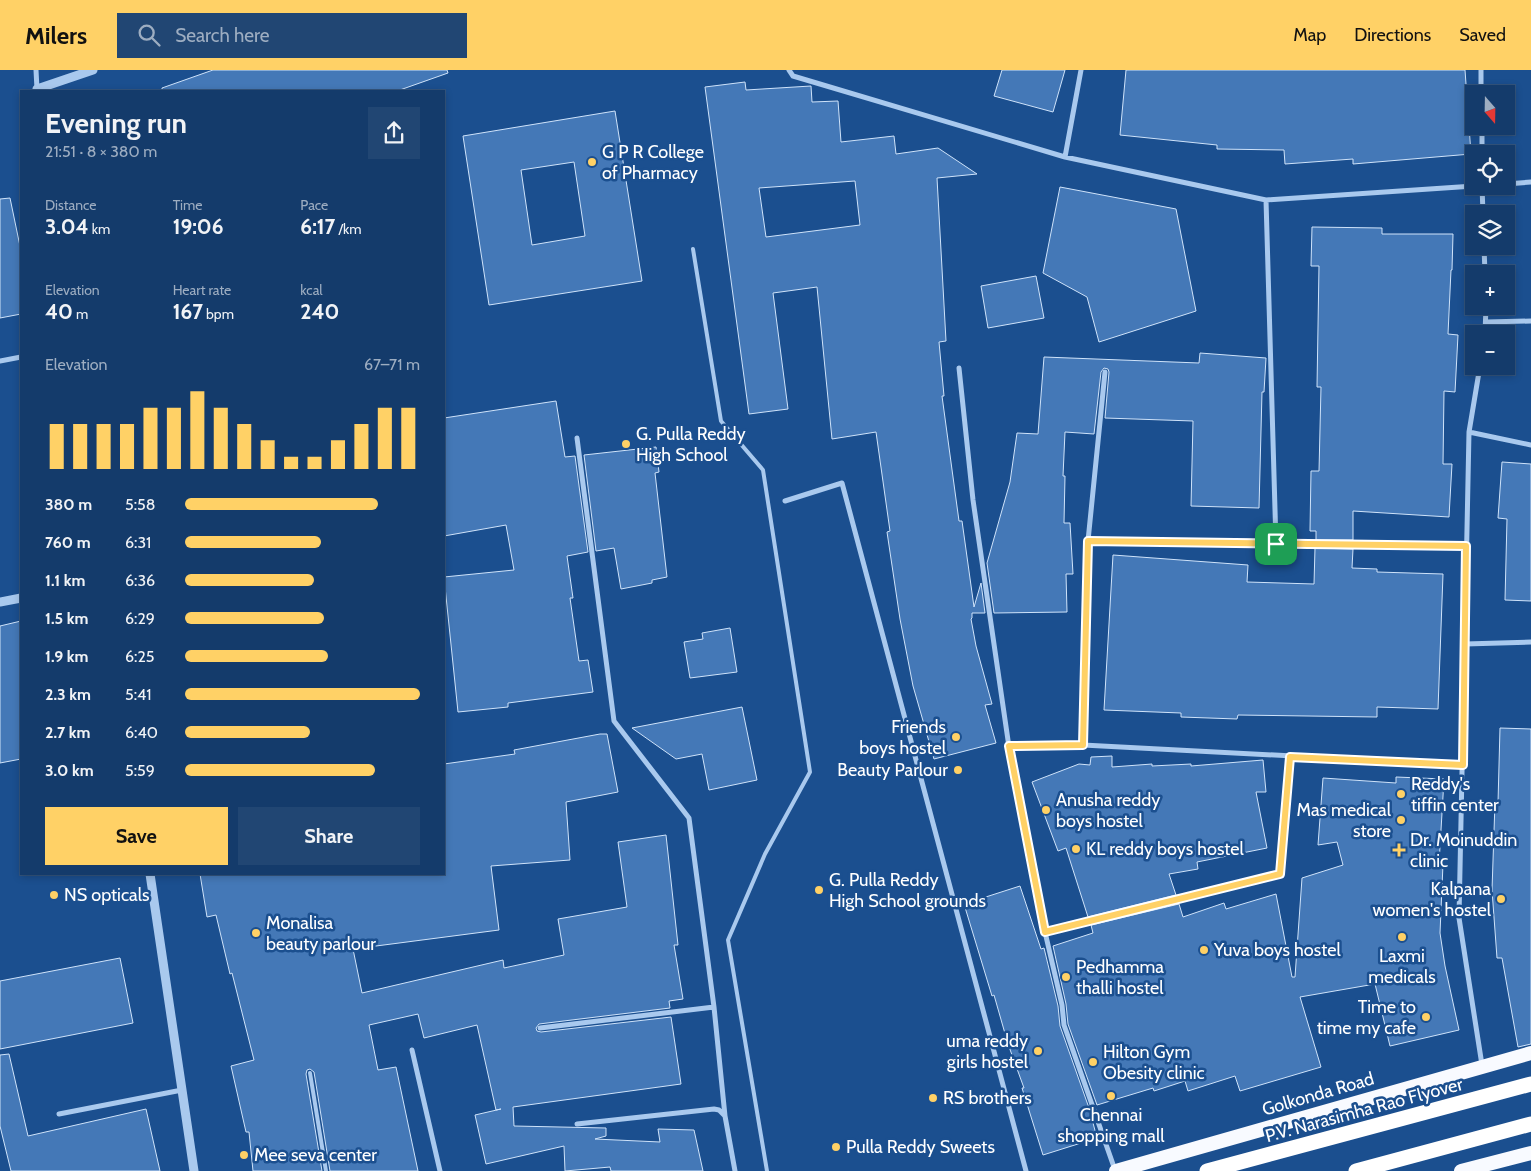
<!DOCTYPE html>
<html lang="en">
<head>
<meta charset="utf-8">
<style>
  :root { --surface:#143b6b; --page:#214673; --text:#f1f3f6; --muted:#9dadc1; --line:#33557e; --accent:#ffd166 }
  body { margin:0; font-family:Cabin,sans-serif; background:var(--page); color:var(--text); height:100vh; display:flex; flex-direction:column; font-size:19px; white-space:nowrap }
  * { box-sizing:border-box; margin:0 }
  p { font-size:16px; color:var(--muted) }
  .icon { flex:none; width:28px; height:28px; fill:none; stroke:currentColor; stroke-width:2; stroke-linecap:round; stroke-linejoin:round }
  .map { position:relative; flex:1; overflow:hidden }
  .panel { position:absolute; left:20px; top:20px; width:425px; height:785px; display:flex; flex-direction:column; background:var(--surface); border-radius:0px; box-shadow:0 2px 8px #0003,0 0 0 1px var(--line) }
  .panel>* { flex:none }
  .needle { width:32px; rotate:160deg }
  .controls { position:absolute; left:1465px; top:15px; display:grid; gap:10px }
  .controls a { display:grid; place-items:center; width:50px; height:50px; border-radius:0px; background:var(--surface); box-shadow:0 2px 8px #0003,0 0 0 1px var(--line); font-size:25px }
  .pin { position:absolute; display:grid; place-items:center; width:42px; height:42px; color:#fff; margin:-21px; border-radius:10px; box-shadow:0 2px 8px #0006 }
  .round { display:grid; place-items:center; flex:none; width:52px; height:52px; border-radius:0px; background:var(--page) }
  .summary { display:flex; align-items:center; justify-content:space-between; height:85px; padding:0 25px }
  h1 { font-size:28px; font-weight:700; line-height:38px }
  .figures { display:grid; grid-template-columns:repeat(3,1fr); gap:8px; height:85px; padding:5px 25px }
  .figures div { display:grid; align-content:center }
  .figures b { font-size:21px; font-weight:700 }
  .figures small { font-size:14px; font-weight:400 }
  .figures p { font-size:14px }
  .chart { height:140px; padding:10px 25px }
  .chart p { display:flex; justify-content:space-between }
  .chart svg { width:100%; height:90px; margin-top:5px; stroke:var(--accent); stroke-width:6 }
  .action { display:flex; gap:10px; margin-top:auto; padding:10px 25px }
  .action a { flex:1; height:58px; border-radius:0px; background:var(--accent); color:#111; font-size:20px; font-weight:700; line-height:58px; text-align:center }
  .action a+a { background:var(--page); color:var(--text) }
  ul { padding:0 25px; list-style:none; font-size:16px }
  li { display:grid; grid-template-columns:80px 60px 1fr; align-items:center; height:38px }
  li i { height:12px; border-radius:6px; background:var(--accent) }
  header { display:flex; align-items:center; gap:30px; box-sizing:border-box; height:70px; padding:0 25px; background:var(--accent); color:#111 }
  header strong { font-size:24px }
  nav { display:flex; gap:28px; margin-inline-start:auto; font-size:18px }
  .search { width:350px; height:45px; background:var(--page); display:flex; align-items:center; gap:12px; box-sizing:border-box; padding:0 18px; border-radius:0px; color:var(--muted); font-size:19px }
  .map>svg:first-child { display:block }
</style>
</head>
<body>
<header>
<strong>Milers</strong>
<div class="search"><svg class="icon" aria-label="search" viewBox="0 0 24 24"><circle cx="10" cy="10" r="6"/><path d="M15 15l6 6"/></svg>Search here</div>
<nav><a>Map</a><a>Directions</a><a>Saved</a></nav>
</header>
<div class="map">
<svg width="1531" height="1101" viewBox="0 0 1531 1101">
  <rect width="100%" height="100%" fill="#1b4f8f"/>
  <path fill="#4478b7" stroke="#cfe3fa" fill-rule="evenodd" d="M 213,0 L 447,0 L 448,3 L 397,21 L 162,21 L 162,18 Z
    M 1002,0 L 1065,0 L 1053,42 L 994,26 Z
    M 1126,0 L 1465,0 L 1471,84 L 1353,94 L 1353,89 L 1285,94 L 1284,80 L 1217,79 L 1217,75 L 1120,65 Z
    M 745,12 L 746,20 L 811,16 L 812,32 L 838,31 L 841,72 L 894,66 L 896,84 L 938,78 L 977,104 L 937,108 L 946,271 L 939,272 L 944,326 L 942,326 L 959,451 L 962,451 L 974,537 L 981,513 L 985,543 L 972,543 L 972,548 L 971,549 L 976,576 L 992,634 L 985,635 L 996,673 L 934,689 L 913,616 L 900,549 L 887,462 L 890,461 L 876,362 L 832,369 L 817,217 L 773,223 L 788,339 L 749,344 L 705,17 ZM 855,111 L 860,155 L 766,167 L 759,118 Z
    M 615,41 L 642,211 L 489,235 L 463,66 ZM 574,92 L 585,166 L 532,175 L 521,100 Z
    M 1060,117 L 1176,139 L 1196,241 L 1099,272 L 1087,227 L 1043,203 Z
    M 10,128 L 21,181 L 21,244 L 0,248 L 0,129 Z
    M 1312,157 L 1382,158 L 1382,164 L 1453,164 L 1452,200 L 1451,200 L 1448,264 L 1458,265 L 1455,322 L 1444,321 L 1443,394 L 1452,394 L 1449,447 L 1353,441 L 1353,470 L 1316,470 L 1316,461 L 1310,461 L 1311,401 L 1319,401 L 1321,317 L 1317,317 L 1319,196 L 1311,196 Z
    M 1036,206 L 1044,248 L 988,258 L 981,216 Z
    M 1200,283 L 1266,288 L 1264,322 L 1262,322 L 1259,438 L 1191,436 L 1193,351 L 1105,348 L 1109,302 L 1108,299 L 1104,298 L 1101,302 L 1094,364 L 1065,362 L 1063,406 L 1065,406 L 1064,453 L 1070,453 L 1073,504 L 1066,504 L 1067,542 L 994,543 L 987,493 L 1010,412 L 1017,363 L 1038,364 L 1044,287 L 1199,293 Z
    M 556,331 L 565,387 L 575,386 L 588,482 L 567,486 L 573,528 L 570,528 L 579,591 L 588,590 L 593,622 L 508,633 L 508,637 L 458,642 L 444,507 L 514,500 L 506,455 L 444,466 L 444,348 Z
    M 656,377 L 659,402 L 655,403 L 667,507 L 652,510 L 652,513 L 621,519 L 614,478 L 596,481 L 584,385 Z
    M 1502,392 L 1531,394 L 1531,531 L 1505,530 L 1507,449 L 1498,448 Z
    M 1315,478 L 1353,479 L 1352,498 L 1377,499 L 1377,502 L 1443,504 L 1438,639 L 1377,637 L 1377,647 L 1238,645 L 1237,649 L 1181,647 L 1181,643 L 1104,640 L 1113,485 L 1248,495 L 1247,512 L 1314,514 Z
    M 21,551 L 21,689 L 0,693 L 0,556 Z
    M 730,558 L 737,602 L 690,608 L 684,572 L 703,569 L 702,563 Z
    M 742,637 L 757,710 L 709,720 L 702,684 L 676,689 L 632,658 Z
    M 1500,658 L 1531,659 L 1531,974 L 1518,977 L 1502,888 L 1497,888 L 1492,820 L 1495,732 L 1498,733 Z
    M 600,664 L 607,664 L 618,722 L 566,732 L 570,790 L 491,796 L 499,860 L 353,879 L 362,923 L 503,890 L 504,898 L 564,885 L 558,849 L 627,837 L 618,772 L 666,765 L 678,875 L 674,875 L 683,929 L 669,931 L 670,938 L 539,954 L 536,958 L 537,961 L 541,962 L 671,947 L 681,1014 L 513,1037 L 514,1056 L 606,1058 L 606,1066 L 595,1069 L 660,1072 L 658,1059 L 694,1060 L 703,1101 L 611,1101 L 610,1097 L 565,1101 L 564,1076 L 486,1094 L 475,1045 L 501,1039 L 496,1040 L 477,955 L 424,968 L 418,944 L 369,955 L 378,1000 L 396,997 L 418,1101 L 330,1101 L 314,1002 L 310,999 L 307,1000 L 306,1004 L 322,1101 L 253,1101 L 249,1062 L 246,1062 L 231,996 L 254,990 L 232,903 L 230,904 L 216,845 L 207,847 L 200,804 L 444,804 L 444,694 L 515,684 L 514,680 Z
    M 1112,686 L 1112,697 L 1152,694 L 1152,696 L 1191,694 L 1191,696 L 1263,690 L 1266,722 L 1256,722 L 1267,778 L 1197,792 L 1198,799 L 1169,804 L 1176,825 L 1088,847 L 1066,778 L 1058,781 L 1032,712 L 1079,694 L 1090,695 L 1091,687 Z
    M 1396,707 L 1444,709 L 1439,794 L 1443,794 L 1440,863 L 1445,896 L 1459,960 L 1390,976 L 1375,914 L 1300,927 L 1321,997 L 1240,1021 L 1235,1006 L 1188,1021 L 1185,1011 L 1154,1021 L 1153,1018 L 1097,1035 L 1068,954 L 1066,934 L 1053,876 L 1093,863 L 1091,855 L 1179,834 L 1183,847 L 1224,833 L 1226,839 L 1276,824 L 1292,907 L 1295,907 L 1302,808 L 1343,795 L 1337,772 L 1318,775 L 1323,708 L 1396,713 Z
    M 1020,816 L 1041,879 L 1044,878 L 1058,936 L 1060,956 L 1089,1038 L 1097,1068 L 1043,1085 L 1022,1018 L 1024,1018 L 1008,974 L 994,925 L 992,926 L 964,834 Z
    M 120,888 L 133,953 L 0,979 L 0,911 Z
    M 9,984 L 28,1066 L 146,1039 L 160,1101 L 11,1101 L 0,1056 L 0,985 Z"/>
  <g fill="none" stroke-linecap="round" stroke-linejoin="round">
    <path stroke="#a9c9ee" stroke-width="4" d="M 693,179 L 721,351 L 763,400 L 810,702 L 765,784 L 728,870 L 767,1101
      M 310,1003 L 326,1101"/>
    <path stroke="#a9c9ee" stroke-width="5" d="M 36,0 L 37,19
      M 789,0 L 793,6 L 1065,87 L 1266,130 L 1474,116
      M 1481,0 L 1481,24
      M 1482,56 L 1482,84
      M 1065,87 L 1081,0
      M 1506,114 L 1531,112
      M 1482,116 L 1483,144
      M 1266,130 L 1276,474
      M 1484,176 L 1485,204
      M 1486,252 L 1531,251
      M 1485,264 L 1486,236
      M 0,291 L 21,287
      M 1480,296 L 1469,362 L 1459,848 L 1482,995
      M 959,298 L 973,430 L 1009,677 L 1045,862 L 1062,935 L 1064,955 L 1115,1100
      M 1469,362 L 1531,375
      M 577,368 L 614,651 L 689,748 L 714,937 L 725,1046
      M 785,431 L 842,413 L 1026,1101
      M 1088,471 L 1466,476
      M 1465,574 L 1531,572
      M 1083,675 L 1088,471 L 1105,302
      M 1009,677 L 1083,675 L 1463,695
      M 1045,862 L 1280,804 L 1290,687
      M 540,958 L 714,937
      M 412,980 L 440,1101
      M 59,1044 L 182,1020
      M 577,1054 L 714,1039 L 719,1040 L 725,1046 L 735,1101"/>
    <path stroke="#a9c9ee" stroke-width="9" d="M 38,21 L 37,19 L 93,0
      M 0,532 L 21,528
      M 150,804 L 194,1101"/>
    <path stroke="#f8faff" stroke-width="14" d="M 1116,1101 L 1531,983
      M 1461,1101 L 1531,1083"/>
    <path stroke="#fff" stroke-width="15" d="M 1207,1101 L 1531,1014
      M 1356,1101 L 1531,1054"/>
  </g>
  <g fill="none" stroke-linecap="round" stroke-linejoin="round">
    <g stroke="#fff" stroke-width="10">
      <path id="route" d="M 1088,471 L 1466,476 L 1463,695 L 1290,687 L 1280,804 L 1045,862 L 1009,676 L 1083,675 Z"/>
    </g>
    <use href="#route" stroke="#ffd166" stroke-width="6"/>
  </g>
  <g fill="#ffd166" stroke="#1b4f8f" stroke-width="2">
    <circle cx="592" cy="92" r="5"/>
    <circle cx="626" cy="374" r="5"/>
    <circle cx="956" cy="667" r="5"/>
    <circle cx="958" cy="700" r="5"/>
    <circle cx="1401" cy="724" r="5"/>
    <circle cx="1046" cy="740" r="5"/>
    <circle cx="1401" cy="750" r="5"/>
    <circle cx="1076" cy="779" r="5"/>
    <path d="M1396.5 772.5h5v5h5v5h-5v5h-5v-5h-5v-5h5z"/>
    <circle cx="819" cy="820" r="5"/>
    <circle cx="54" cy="825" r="5"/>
    <circle cx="1501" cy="829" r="5"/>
    <circle cx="256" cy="863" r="5"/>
    <circle cx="1402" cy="867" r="5"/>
    <circle cx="1204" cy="880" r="5"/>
    <circle cx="1066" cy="907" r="5"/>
    <circle cx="1426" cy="947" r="5"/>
    <circle cx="1038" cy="981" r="5"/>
    <circle cx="1093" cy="992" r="5"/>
    <circle cx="1111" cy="1026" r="5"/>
    <circle cx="933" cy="1028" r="5"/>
    <circle cx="836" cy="1077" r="5"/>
    <circle cx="244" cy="1085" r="5"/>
  </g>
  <g text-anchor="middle" stroke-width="5" stroke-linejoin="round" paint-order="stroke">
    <g font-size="18" fill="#fff" stroke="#1b4f8f" text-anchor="start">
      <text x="602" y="88">G P R College<tspan x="602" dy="21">of Pharmacy</tspan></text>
      <text x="636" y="370">G. Pulla Reddy<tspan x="636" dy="21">High School</tspan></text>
      <text x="946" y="663" text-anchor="end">Friends<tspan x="946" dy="21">boys hostel</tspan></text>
      <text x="948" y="706" text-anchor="end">Beauty Parlour</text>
      <text x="1411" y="720">Reddy's<tspan x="1411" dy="21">tiffin center</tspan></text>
      <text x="1056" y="736">Anusha reddy<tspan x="1056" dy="21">boys hostel</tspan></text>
      <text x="1391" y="746" text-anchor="end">Mas medical<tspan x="1391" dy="21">store</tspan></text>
      <text x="1410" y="776">Dr. Moinuddin<tspan x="1410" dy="21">clinic</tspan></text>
      <text x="1086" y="785">KL reddy boys hostel</text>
      <text x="829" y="816">G. Pulla Reddy<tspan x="829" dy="21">High School grounds</tspan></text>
      <text x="1491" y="825" text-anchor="end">Kalpana<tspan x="1491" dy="21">women's hostel</tspan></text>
      <text x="64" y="831">NS opticals</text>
      <text x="266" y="859">Monalisa<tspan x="266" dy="21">beauty parlour</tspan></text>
      <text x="1214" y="886">Yuva boys hostel</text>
      <text x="1402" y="892" text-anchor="middle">Laxmi<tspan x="1402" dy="21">medicals</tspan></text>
      <text x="1076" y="903">Pedhamma<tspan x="1076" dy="21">thalli hostel</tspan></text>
      <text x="1416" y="943" text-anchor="end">Time to<tspan x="1416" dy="21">time my cafe</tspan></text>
      <text x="1028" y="977" text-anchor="end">uma reddy<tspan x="1028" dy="21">girls hostel</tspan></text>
      <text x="1103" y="988">Hilton Gym<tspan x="1103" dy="21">Obesity clinic</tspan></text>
      <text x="943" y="1034">RS brothers</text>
      <text x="1111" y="1051" text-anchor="middle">Chennai<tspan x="1111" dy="21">shopping mall</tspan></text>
      <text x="846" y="1083">Pulla Reddy Sweets</text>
      <text x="254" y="1091">Mee seva center</text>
    </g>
    <g font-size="18" fill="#fff" stroke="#1b4f8f">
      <text transform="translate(1318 1024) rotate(-16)" y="6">Golkonda Road</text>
      <text transform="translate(1364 1040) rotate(-15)" y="6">P.V. Narasimha Rao Flyover</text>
    </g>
  </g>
</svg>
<div class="controls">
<a><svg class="needle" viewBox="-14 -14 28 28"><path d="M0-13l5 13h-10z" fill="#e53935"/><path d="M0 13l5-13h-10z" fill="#9dadc1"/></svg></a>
<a><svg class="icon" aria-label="locate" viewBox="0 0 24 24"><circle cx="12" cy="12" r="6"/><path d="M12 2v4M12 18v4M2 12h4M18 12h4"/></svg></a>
<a><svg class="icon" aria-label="layers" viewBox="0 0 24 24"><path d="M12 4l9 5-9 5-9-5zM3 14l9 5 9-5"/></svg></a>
<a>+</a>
<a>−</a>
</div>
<div class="pin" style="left:1276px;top:474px;background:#1e9e55"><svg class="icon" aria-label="arrive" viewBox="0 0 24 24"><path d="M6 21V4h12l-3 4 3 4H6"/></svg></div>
<section class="panel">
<div class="summary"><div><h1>Evening run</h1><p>21:51 · 8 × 380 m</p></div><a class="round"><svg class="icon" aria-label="share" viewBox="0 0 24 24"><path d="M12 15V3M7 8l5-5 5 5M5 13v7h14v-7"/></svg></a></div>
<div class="figures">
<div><p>Distance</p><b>3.04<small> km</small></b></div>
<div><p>Time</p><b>19:06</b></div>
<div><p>Pace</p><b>6:17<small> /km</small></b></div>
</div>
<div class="figures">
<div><p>Elevation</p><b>40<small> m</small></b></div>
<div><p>Heart rate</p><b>167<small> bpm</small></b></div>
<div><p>kcal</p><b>240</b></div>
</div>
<div class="chart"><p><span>Elevation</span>67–71 m</p>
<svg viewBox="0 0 160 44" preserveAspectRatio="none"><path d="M5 44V22M15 44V22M25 44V22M35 44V22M45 44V14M55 44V14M65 44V6M75 44V14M85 44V22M95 44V30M105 44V38M115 44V38M125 44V30M135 44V22M145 44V14M155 44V14"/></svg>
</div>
<ul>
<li><b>380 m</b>5:58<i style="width:82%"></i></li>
<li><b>760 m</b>6:31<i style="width:58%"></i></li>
<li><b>1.1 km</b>6:36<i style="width:55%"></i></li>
<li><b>1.5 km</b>6:29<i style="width:59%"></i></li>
<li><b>1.9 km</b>6:25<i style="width:61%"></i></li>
<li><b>2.3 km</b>5:41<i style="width:100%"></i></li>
<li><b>2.7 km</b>6:40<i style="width:53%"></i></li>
<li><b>3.0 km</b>5:59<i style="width:81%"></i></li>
</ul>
<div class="action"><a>Save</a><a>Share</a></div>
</section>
</div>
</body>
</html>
